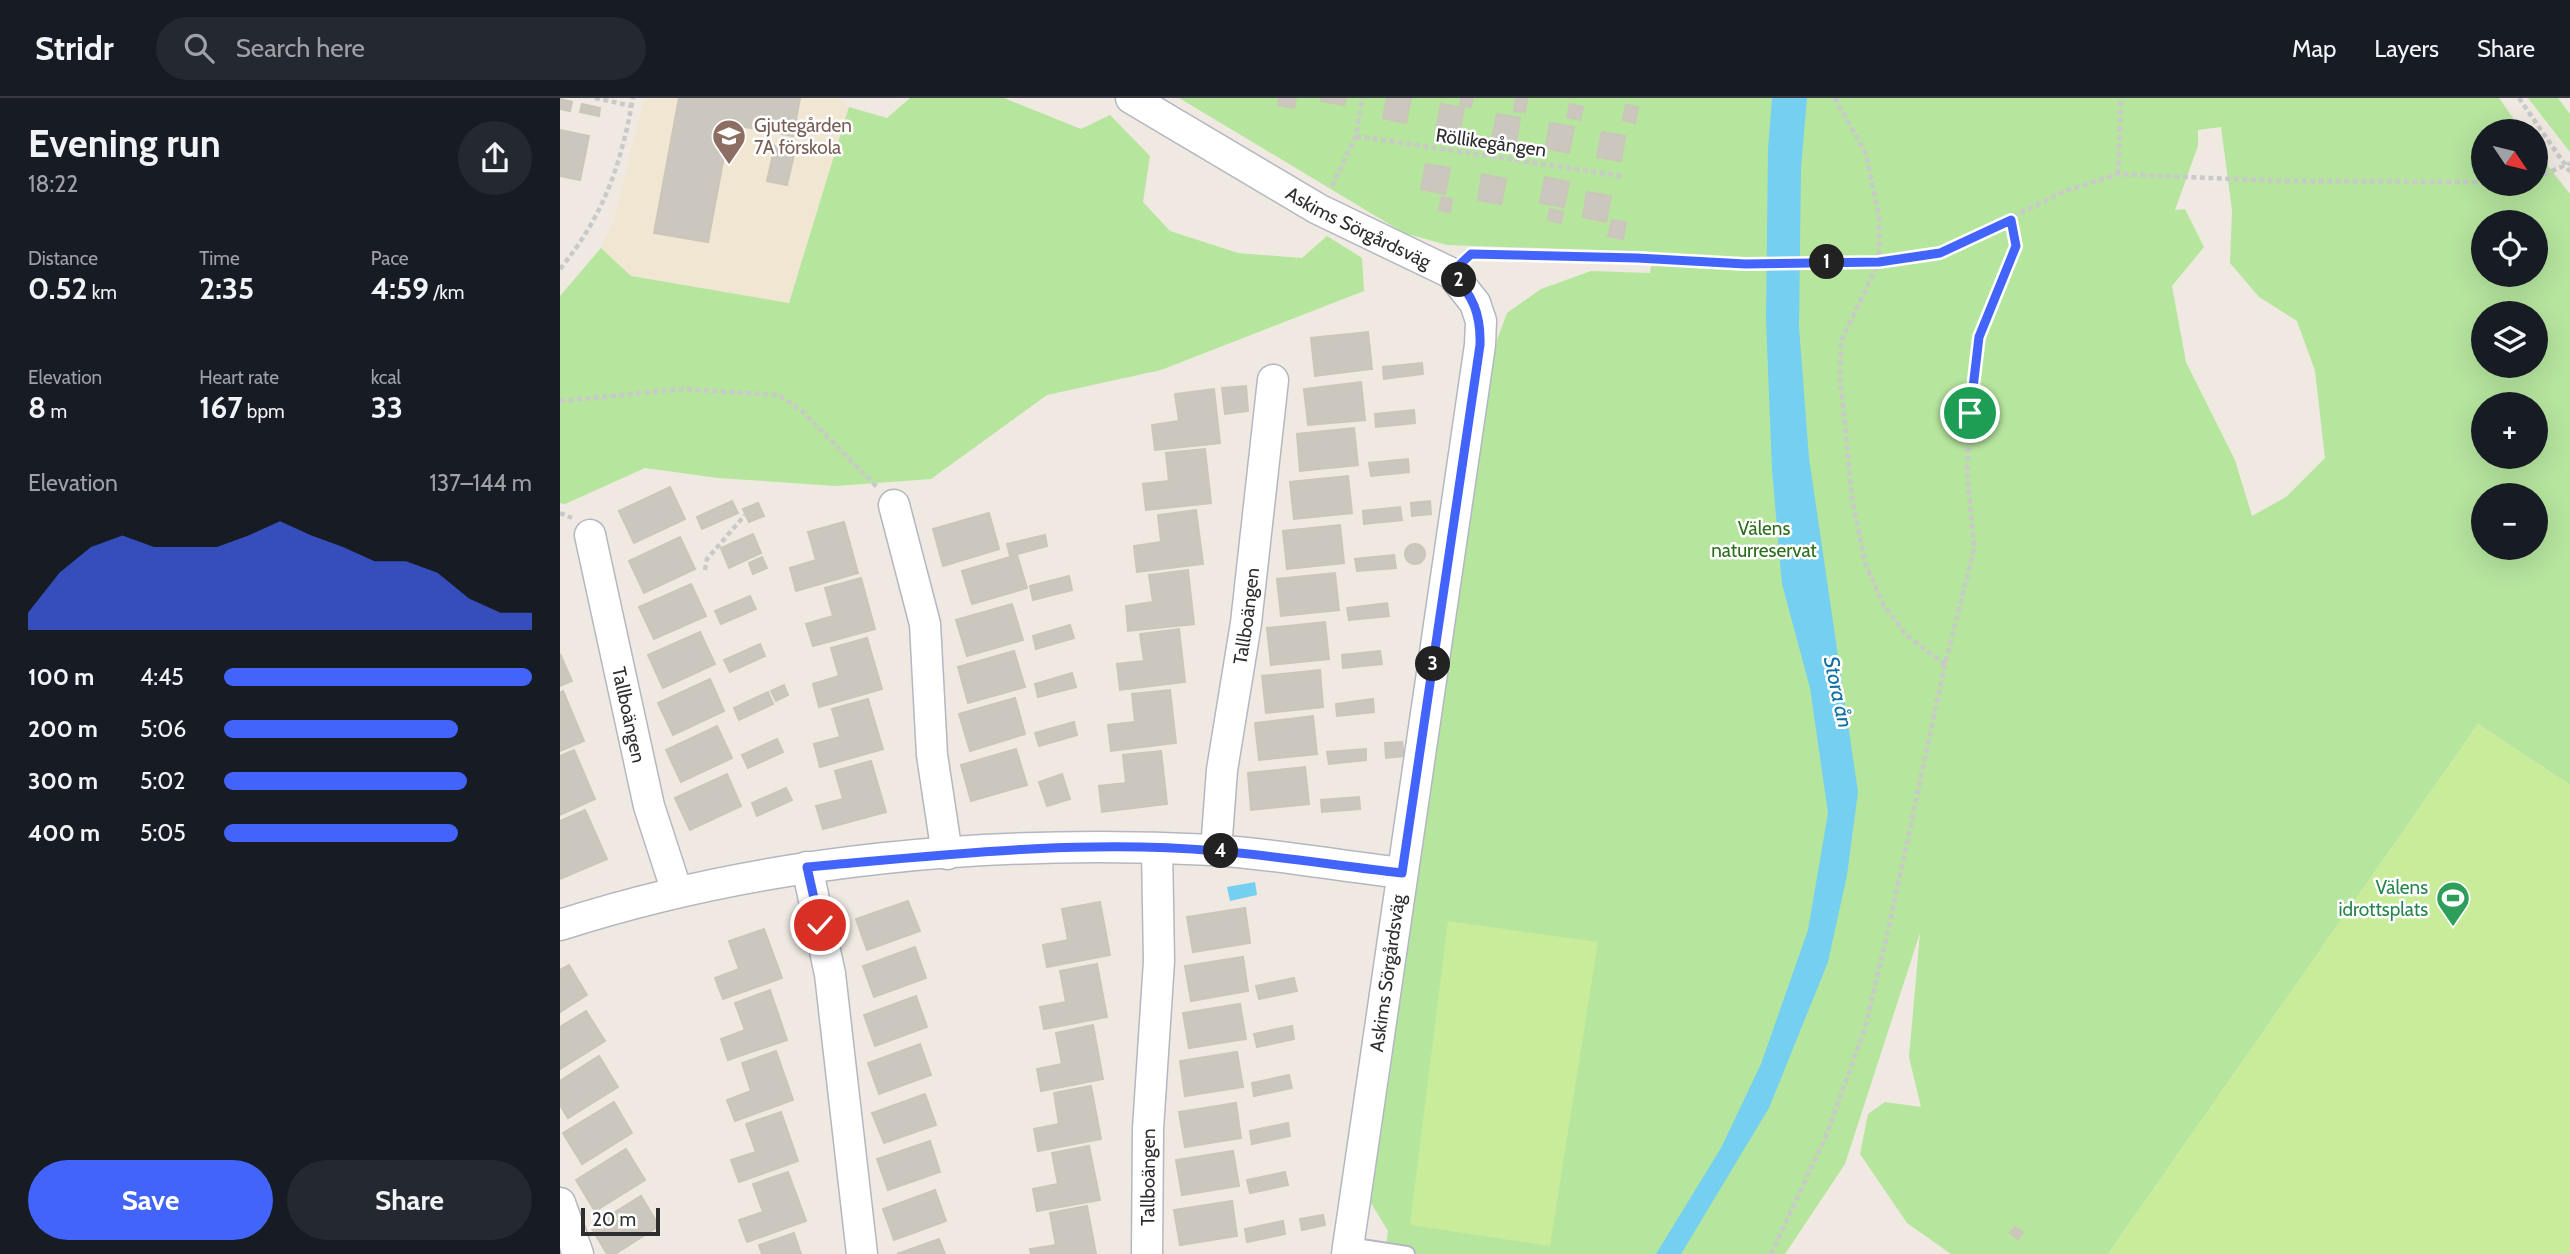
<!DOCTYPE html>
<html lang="en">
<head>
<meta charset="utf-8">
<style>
  :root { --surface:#171b24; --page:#242831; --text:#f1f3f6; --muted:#9ea1a6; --line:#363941; --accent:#4264fb }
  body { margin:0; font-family:Cabin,sans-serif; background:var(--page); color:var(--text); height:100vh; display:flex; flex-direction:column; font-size:26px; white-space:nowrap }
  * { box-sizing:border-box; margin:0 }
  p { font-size:23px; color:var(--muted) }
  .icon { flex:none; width:38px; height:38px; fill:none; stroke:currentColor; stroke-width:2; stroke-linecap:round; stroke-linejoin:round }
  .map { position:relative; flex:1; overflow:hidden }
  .drawer { display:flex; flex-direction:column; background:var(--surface); width:560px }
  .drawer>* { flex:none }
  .needle { width:46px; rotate:125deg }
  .fabs { position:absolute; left:1911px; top:21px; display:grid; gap:14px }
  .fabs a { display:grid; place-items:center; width:77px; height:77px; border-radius:50%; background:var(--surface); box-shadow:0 7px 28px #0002; font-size:35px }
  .scale { position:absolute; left:21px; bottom:18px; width:79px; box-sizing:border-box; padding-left:7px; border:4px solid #2e2e2e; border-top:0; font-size:19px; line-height:24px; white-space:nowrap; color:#2e2e2e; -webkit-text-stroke:5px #fff; paint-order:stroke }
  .pin { position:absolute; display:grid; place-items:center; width:60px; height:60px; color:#fff; margin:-30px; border:4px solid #fff; border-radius:50%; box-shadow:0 2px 7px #0007 }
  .km { position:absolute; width:35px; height:35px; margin:-18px; border-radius:50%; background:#222; color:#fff; font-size:19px; line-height:35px; text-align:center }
  .round { display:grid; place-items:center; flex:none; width:74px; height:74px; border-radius:37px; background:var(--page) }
  .headline { display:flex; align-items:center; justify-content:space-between; height:119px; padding:0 28px }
  h1 { font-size:38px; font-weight:800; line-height:52px }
  .figures { display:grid; grid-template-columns:repeat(3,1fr); gap:10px; height:119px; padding:7px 28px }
  .figures div { display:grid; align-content:center }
  .figures b { font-size:30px; font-weight:800 }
  .figures small { font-size:19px; font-weight:400 }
  .figures p { font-size:19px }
  .chart { height:196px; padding:14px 28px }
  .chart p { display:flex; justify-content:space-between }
  .chart svg { width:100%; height:126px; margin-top:7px; fill:var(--accent); opacity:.7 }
  .button { display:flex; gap:14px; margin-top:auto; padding:14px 28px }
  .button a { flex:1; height:80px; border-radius:42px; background:var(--accent); color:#fff; font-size:28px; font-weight:800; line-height:80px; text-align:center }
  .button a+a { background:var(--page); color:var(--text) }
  ul { padding:0 28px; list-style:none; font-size:23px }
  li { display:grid; grid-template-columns:112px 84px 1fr; align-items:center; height:52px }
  li i { height:18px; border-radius:9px; background:var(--accent) }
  header { display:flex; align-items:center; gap:42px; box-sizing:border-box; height:98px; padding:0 35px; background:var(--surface); border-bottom:2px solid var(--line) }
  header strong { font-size:33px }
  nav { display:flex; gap:38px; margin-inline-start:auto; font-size:24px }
  .search { width:490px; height:63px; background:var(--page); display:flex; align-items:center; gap:18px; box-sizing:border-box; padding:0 24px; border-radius:38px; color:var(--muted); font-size:26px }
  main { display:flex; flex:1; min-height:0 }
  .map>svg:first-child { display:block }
</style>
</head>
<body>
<header>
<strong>Stridr</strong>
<div class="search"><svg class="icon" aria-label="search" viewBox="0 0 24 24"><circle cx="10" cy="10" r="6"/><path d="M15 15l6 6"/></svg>Search here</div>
<nav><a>Map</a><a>Layers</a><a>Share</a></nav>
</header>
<main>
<section class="drawer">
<div class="headline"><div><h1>Evening run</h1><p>18:22</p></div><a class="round"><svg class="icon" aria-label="share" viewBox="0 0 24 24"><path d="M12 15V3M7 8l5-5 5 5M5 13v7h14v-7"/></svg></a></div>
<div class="figures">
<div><p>Distance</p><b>0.52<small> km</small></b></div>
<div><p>Time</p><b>2:35</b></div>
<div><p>Pace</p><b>4:59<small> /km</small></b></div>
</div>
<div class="figures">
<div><p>Elevation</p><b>8<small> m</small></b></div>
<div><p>Heart rate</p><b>167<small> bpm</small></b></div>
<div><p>kcal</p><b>33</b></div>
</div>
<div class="chart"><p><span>Elevation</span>137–144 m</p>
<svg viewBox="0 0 160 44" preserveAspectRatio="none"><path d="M0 44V38L10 24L20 15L30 11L40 15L50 15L60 15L70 11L80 6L90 11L100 15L110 20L120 20L130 24L140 33L150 38L160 38V44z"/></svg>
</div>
<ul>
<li><b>100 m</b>4:45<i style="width:100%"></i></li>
<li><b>200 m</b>5:06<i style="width:76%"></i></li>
<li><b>300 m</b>5:02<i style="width:79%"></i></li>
<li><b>400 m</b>5:05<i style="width:76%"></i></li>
</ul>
<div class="button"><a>Save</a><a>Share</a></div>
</section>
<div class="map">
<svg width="2010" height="1156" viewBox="0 0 2010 1156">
  <rect width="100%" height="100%" fill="#efe9e1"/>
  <path fill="#f0e6d1" d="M 84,0 L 278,0 L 289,9 L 229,205 L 71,178 L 41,150 L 53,126 Z"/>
  <path fill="#b6e59e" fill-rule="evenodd" d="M 350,0 L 444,0 L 521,31 L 550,17 L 590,58 L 583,104 L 610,133 L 678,155 L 742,160 L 767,138 L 802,160 L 804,193 L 601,272 L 487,297 L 371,381 L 276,388 L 158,380 L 85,370 L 5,406 L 0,405 L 0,198 L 41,150 L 71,178 L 229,205 L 289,9 L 327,20 Z
    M 619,0 L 1939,0 L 1962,33 L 1923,33 L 1923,86 L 1976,86 L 1976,53 L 2010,96 L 2010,687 L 1918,626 L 1548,1156 L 1391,1156 L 1347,1125 L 1300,1056 L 1308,1016 L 1325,1004 L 1361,1009 L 1349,959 L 1360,835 L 1285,1066 L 1225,1156 L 825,1156 L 828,1133 L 808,1100 L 937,242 L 947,215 L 981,191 L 1031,173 L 1090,175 L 1093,154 L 887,147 L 844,135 ZM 1661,29 L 1672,112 L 1670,165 L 1699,199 L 1737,223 L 1755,273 L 1765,360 L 1726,399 L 1692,418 L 1675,362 L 1626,264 L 1612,188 L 1644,149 L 1625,111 L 1615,112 L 1638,48 L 1638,32 ZM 1923,124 L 1976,124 L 1976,177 L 1923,177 ZM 1923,215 L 1976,215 L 1976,268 L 1923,268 ZM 1923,306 L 1976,306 L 1976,359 L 1923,359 ZM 1923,397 L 1976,397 L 1976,450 L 1923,450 Z
    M 1968,0 L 1998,0 L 2010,16 L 2010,54 Z"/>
  <path fill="#c9ec9a" d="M 1918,626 L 2010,687 L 2010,1156 L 1548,1156 Z
    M 888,823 L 1038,844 L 990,1148 L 850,1127 Z"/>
  <path fill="#75cff0" d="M 1212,0 L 1247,0 L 1241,70 L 1239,229 L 1249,360 L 1298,694 L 1287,777 L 1268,864 L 1209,1010 L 1121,1156 L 1096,1156 L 1161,1050 L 1201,966 L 1248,832 L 1268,715 L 1250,590 L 1222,486 L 1212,372 L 1206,222 L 1208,51 Z
    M 695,784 L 697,797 L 670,803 L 667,789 Z"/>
  <path fill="#cbc7bf" stroke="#cbc5ba" stroke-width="2" d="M 119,0 L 240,0 L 233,38 L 170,26 L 148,144 L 94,135 Z
    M 719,0 L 736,0 L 734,10 L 718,7 Z
    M 761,0 L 786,0 L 784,7 L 761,3 Z
    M 827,0 L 851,0 L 846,25 L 823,20 Z
    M 901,0 L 913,0 L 911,9 L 900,7 Z
    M 956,0 L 967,0 L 965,14 L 954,13 Z
    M 0,1 L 12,4 L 10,13 L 0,11 Z
    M 22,6 L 40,10 L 39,18 L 20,14 Z
    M 881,6 L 904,10 L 899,35 L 876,31 Z
    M 1010,6 L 1023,9 L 1020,22 L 1007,19 Z
    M 1066,7 L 1078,9 L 1075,25 L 1063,22 Z
    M 937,16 L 960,20 L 956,46 L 932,41 Z
    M 990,25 L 1014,29 L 1009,55 L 986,50 Z
    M 0,32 L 29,38 L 20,82 L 0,78 Z
    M 1042,34 L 1065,38 L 1061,63 L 1037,59 Z
    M 215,48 L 235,52 L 227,87 L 207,83 Z
    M 866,66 L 890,70 L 885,96 L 861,91 Z
    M 922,76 L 946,81 L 941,106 L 918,102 Z
    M 985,79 L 1009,84 L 1004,109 L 980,105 Z
    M 1027,94 L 1051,98 L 1046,124 L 1023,119 Z
    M 882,99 L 892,101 L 890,114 L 879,112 Z
    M 990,111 L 1003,114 L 1001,125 L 988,122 Z
    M 1052,122 L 1066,124 L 1063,141 L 1048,138 Z
    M 808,234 L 812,271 L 755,278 L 751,240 Z
    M 862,265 L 863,276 L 824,281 L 823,269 Z
    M 801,284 L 805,322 L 748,327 L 744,291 Z
    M 686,288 L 688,313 L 665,316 L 662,290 Z
    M 654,291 L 660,345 L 595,352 L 592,327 L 619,323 L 615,296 Z
    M 854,312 L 855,325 L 816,329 L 815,316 Z
    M 794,330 L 798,367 L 740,373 L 737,336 Z
    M 645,351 L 651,405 L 586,412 L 583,386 L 609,383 L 606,355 Z
    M 848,361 L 849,374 L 811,378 L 809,365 Z
    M 788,378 L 792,415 L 734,421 L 730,384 Z
    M 110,389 L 125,421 L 74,445 L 59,413 Z
    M 172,403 L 178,415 L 142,431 L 137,419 Z
    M 870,403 L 871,416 L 852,418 L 851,405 Z
    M 198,405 L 204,418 L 189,424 L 183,411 Z
    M 840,409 L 842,422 L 804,426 L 803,413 Z
    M 636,412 L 643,466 L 577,474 L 574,448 L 601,444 L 598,417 Z
    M 429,415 L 439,451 L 383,468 L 373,431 Z
    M 284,424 L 298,475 L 236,493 L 230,470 L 256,462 L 248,434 Z
    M 780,427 L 784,465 L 727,471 L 723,433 Z
    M 193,436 L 201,455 L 169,470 L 161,450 Z
    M 485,437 L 487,448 L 450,458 L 447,446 Z
    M 120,439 L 135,471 L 84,495 L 69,463 Z
    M845 456a10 10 0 1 1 20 0a10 10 0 1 1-20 0Z
    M 457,457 L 467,490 L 412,506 L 402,473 Z
    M 834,457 L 836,470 L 797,473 L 795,461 Z
    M 202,459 L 207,470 L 193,476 L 189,465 Z
    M 628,472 L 634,526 L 568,533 L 566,508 L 593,504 L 589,477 Z
    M 775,475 L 779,512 L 721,518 L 717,481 Z
    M 509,478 L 512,492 L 473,502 L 470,488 Z
    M 301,480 L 315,531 L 253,548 L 246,526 L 273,518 L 265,490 Z
    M 131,486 L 146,518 L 94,541 L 79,509 Z
    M 190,498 L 196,511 L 161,526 L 155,513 Z
    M 827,505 L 829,518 L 789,522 L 787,510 Z
    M 452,506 L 463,542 L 407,558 L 396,522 Z
    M 765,524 L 769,561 L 711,567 L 707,530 Z
    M 510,527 L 514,540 L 476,551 L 473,538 Z
    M 619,531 L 625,584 L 560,592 L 557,566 L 584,563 L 580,536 Z
    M 140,534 L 155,566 L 103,590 L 88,557 Z
    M 307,540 L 322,591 L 259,609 L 253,586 L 279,578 L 271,550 Z
    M 200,546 L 205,558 L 170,574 L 164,562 Z
    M 454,553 L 465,589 L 408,605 L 398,569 Z
    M 820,553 L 822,566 L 783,570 L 782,557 Z
    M 0,556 L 12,583 L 0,588 Z
    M 760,572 L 763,609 L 706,615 L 702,578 Z
    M 512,575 L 516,589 L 478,599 L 475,586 Z
    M 150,581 L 164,613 L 113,637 L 98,605 Z
    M 224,587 L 228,597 L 216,603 L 211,593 Z
    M 610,592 L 616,645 L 551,653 L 548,627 L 575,624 L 572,596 Z
    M 3,593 L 24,643 L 0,653 L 0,595 Z
    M 208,594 L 213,606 L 179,622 L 174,610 Z
    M 455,600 L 465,636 L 410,653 L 399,616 Z
    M 308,601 L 323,651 L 260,669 L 254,646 L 280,639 L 272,611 Z
    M 813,601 L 814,614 L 777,618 L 776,606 Z
    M 753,618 L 757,656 L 699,662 L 695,625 Z
    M 514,624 L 517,637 L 479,648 L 475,635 Z
    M 157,628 L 172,660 L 121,684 L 106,652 Z
    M 217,641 L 223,654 L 188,670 L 182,657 Z
    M 842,644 L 844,658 L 826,660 L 825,645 Z
    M 456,651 L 467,687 L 411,703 L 401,667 Z
    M 806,651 L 806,662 L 769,666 L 767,654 Z
    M 14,652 L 35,701 L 0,717 L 0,658 Z
    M 601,653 L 607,706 L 542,714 L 539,688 L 566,685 L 563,657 Z
    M 311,663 L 326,714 L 263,731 L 256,708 L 283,701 L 275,673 Z
    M 745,669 L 749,706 L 691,712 L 688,675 Z
    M 167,676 L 181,708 L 130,732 L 115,700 Z
    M 502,676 L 510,701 L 487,708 L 479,684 Z
    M 226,690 L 232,702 L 197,718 L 192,705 Z
    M 799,699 L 800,711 L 762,714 L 761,702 Z
    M 25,712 L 47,761 L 0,781 L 0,723 Z
    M 348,803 L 360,833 L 307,852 L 296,821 Z
    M 540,804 L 550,857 L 487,869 L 483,847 L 508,842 L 502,811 Z
    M 685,810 L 690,845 L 633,854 L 627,819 Z
    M 204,831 L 222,880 L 163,901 L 155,880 L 179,871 L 169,843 Z
    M 355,849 L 366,880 L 314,899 L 303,868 Z
    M 683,859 L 688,893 L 631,903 L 625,868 Z
    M 537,866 L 547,919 L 484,931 L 480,909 L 506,904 L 500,873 Z
    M 9,867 L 27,897 L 0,914 L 0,872 Z
    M 734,880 L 737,893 L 699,901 L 696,888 Z
    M 210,892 L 227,942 L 168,962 L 161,941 L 185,932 L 175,905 Z
    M 356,898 L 367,929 L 315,948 L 304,917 Z
    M 680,906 L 686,941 L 629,950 L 623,915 Z
    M 26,913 L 45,943 L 0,971 L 0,929 Z
    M 533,927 L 543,981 L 481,993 L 477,971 L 502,966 L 496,935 Z
    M 732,928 L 734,941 L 697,949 L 694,936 Z
    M 360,946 L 371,977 L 319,996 L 308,965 Z
    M 216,953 L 233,1002 L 175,1023 L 167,1002 L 191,993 L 182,965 Z
    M 677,954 L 683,989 L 625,998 L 620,963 Z
    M 39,958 L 58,989 L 8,1020 L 0,1007 L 0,983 Z
    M 729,977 L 732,990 L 694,998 L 692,985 Z
    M 531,988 L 541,1041 L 478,1053 L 474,1031 L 499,1026 L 494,995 Z
    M 365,996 L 376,1027 L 324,1045 L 312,1015 Z
    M 54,1004 L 72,1035 L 22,1066 L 3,1035 Z
    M 676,1005 L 681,1040 L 625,1049 L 619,1014 Z
    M 221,1014 L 238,1063 L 179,1084 L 171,1062 L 196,1054 L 186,1026 Z
    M 728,1025 L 730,1038 L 692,1046 L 690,1033 Z
    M 370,1043 L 380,1074 L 328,1092 L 317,1061 Z
    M 529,1048 L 540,1102 L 477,1113 L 473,1091 L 498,1086 L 492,1055 Z
    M 66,1051 L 85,1082 L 35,1113 L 16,1082 Z
    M 673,1053 L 679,1088 L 622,1097 L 616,1062 Z
    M 228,1074 L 246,1123 L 187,1144 L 179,1122 L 203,1114 L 193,1086 Z
    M 725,1074 L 728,1087 L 690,1095 L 687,1082 Z
    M 375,1092 L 386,1123 L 334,1142 L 323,1111 Z
    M 81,1098 L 99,1128 L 55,1156 L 47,1156 L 31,1129 Z
    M 672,1103 L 677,1138 L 620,1147 L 614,1112 Z
    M 527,1108 L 536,1156 L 471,1156 L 470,1151 L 496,1147 L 490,1115 Z
    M 763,1117 L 765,1127 L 742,1132 L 740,1121 Z
    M 723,1123 L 725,1136 L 687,1144 L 685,1131 Z
    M 1455,1129 L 1463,1134 L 1458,1141 L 1450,1135 Z
    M 234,1135 L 241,1156 L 202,1156 L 199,1147 Z
    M 379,1141 L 385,1156 L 337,1156 Z"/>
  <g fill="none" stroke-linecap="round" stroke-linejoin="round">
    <g stroke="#b4b7c1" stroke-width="18">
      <path id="service" d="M 788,1147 L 847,1156"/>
    </g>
    <g stroke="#b4b7c1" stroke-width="33">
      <g id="minor">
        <path id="s1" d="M 571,0 L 758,111 L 891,175 L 915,205 L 921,223 L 920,247 L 787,1156"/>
        <path d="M 334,407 L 365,526 L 372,657 L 387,756"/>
        <path id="s2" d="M 30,437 L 89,708 L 117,794"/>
        <path id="s3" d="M 656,752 L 662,672 L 686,525 L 713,282"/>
        <path d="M 247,769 L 270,876 L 302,1156"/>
        <path d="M 0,827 C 208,760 435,741 653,752 C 716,756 779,768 842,775"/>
        <path d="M 0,1105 L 18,1156"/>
        <path id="s4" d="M 587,1156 L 588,1031 L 599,863 L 597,751"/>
      </g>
    </g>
    <path stroke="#c9c9c9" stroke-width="4.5" stroke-dasharray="5 3.5" stroke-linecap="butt" d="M 35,0 L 72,8
      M 1275,0 L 1306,56 L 1319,118 L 1319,164 L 1281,243 L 1280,278 L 1292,400 L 1305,465 L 1323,506 L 1347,538 L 1385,566
      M 1959,0 L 2010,74
      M 796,38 L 1062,78
      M 1558,76 L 1561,0
      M 1976,80 L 2010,65
      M 772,88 L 796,38 L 802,0
      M 910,157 L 1077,160 L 1185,166 L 1319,164 L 1380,155 L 1505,93 L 1558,76 L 1720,83 L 1923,84
      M 0,171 C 44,117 61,67 73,0
      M 0,303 L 123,291 L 218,297 L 241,312 L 317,389
      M 0,415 L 12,420
      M 145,472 L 147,461 L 185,417
      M 1211,1156 L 1266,1038 L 1304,933 L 1328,833 L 1385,566 L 1414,451 L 1407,372 L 1410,315 L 1419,239 L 1456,148 L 1451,122"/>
    <use href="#service" stroke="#fff" stroke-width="14"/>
    <use href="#minor" stroke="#fff" stroke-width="30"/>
  </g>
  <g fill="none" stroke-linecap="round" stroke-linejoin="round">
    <g stroke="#fff" stroke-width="14">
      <path id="route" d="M 260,827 L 247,769 C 382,757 521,741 657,753 C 719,758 780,768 842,775 L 920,247 C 921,216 913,197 891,175 L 911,156 L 1077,160 L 1185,166 L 1319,164 L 1380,155 L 1451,122 L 1456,148 L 1419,239 L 1410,315"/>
    </g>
    <use href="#route" stroke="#4264fb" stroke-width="9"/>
  </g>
  <defs>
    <g id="school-pin" transform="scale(1.75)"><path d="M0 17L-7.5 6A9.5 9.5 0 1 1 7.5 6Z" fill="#8d6e63" stroke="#fff"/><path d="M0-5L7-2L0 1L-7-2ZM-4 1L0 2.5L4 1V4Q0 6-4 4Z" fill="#fff"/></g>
    <g id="stadium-pin" transform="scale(1.75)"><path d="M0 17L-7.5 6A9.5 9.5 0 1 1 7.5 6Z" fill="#2e9e5b" stroke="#fff"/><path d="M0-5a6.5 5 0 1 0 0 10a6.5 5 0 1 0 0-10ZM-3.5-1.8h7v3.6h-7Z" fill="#fff"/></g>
  </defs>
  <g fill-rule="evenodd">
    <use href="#school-pin" x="169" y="38"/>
    <use href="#stadium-pin" x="1893" y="800"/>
  </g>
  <g text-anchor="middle" stroke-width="5" stroke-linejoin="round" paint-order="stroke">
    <g font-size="19" fill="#785e54" stroke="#fff" text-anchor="start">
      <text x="194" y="34">Gjutegården<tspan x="194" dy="22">7A förskola</tspan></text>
    </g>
    <g font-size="19" fill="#2e2e2e" stroke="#fff">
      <text transform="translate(931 44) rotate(8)" y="7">Röllikegången</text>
      <text dy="7" stroke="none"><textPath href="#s1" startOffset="262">Askims Sörgårdsväg</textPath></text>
      <text dy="7" stroke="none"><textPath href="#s3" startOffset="236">Tallboängen</textPath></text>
      <text dy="7" stroke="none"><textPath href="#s2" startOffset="184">Tallboängen</textPath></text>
      <text transform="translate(827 875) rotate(-82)" y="7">Askims Sörgårdsväg</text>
      <text dy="7" stroke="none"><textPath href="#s4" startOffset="77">Tallboängen</textPath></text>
    </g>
    <g font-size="19" fill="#2c6e1b" stroke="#fff">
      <text x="1204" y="437">Välens<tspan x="1204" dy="22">naturreservat</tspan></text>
    </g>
    <g font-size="19" fill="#27864d" stroke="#fff" text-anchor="end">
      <text x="1868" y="796">Välens<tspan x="1868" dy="22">idrottsplats</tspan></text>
    </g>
    <g font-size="21" font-style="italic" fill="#0d6fa3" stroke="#fff">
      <text transform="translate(1278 594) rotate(78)" y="7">Stora ån</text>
    </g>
  </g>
</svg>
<div class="fabs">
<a><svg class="needle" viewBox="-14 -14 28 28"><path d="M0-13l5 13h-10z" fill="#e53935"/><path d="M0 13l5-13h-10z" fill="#9ea1a6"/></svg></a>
<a><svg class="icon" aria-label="locate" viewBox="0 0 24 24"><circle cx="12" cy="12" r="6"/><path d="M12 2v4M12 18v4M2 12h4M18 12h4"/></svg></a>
<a><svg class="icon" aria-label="layers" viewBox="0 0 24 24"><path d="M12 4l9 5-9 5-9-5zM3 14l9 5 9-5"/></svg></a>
<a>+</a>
<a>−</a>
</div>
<div class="scale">20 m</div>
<div class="pin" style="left:1410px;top:315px;background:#1e9e55"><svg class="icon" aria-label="arrive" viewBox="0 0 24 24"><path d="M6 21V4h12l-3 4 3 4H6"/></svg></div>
<div class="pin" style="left:260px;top:827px;background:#d93025"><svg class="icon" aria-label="check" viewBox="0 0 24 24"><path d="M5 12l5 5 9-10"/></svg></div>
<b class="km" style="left:1267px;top:164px">1</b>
<b class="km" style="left:899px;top:182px">2</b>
<b class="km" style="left:873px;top:566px">3</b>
<b class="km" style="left:661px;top:753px">4</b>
</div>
</main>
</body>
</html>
